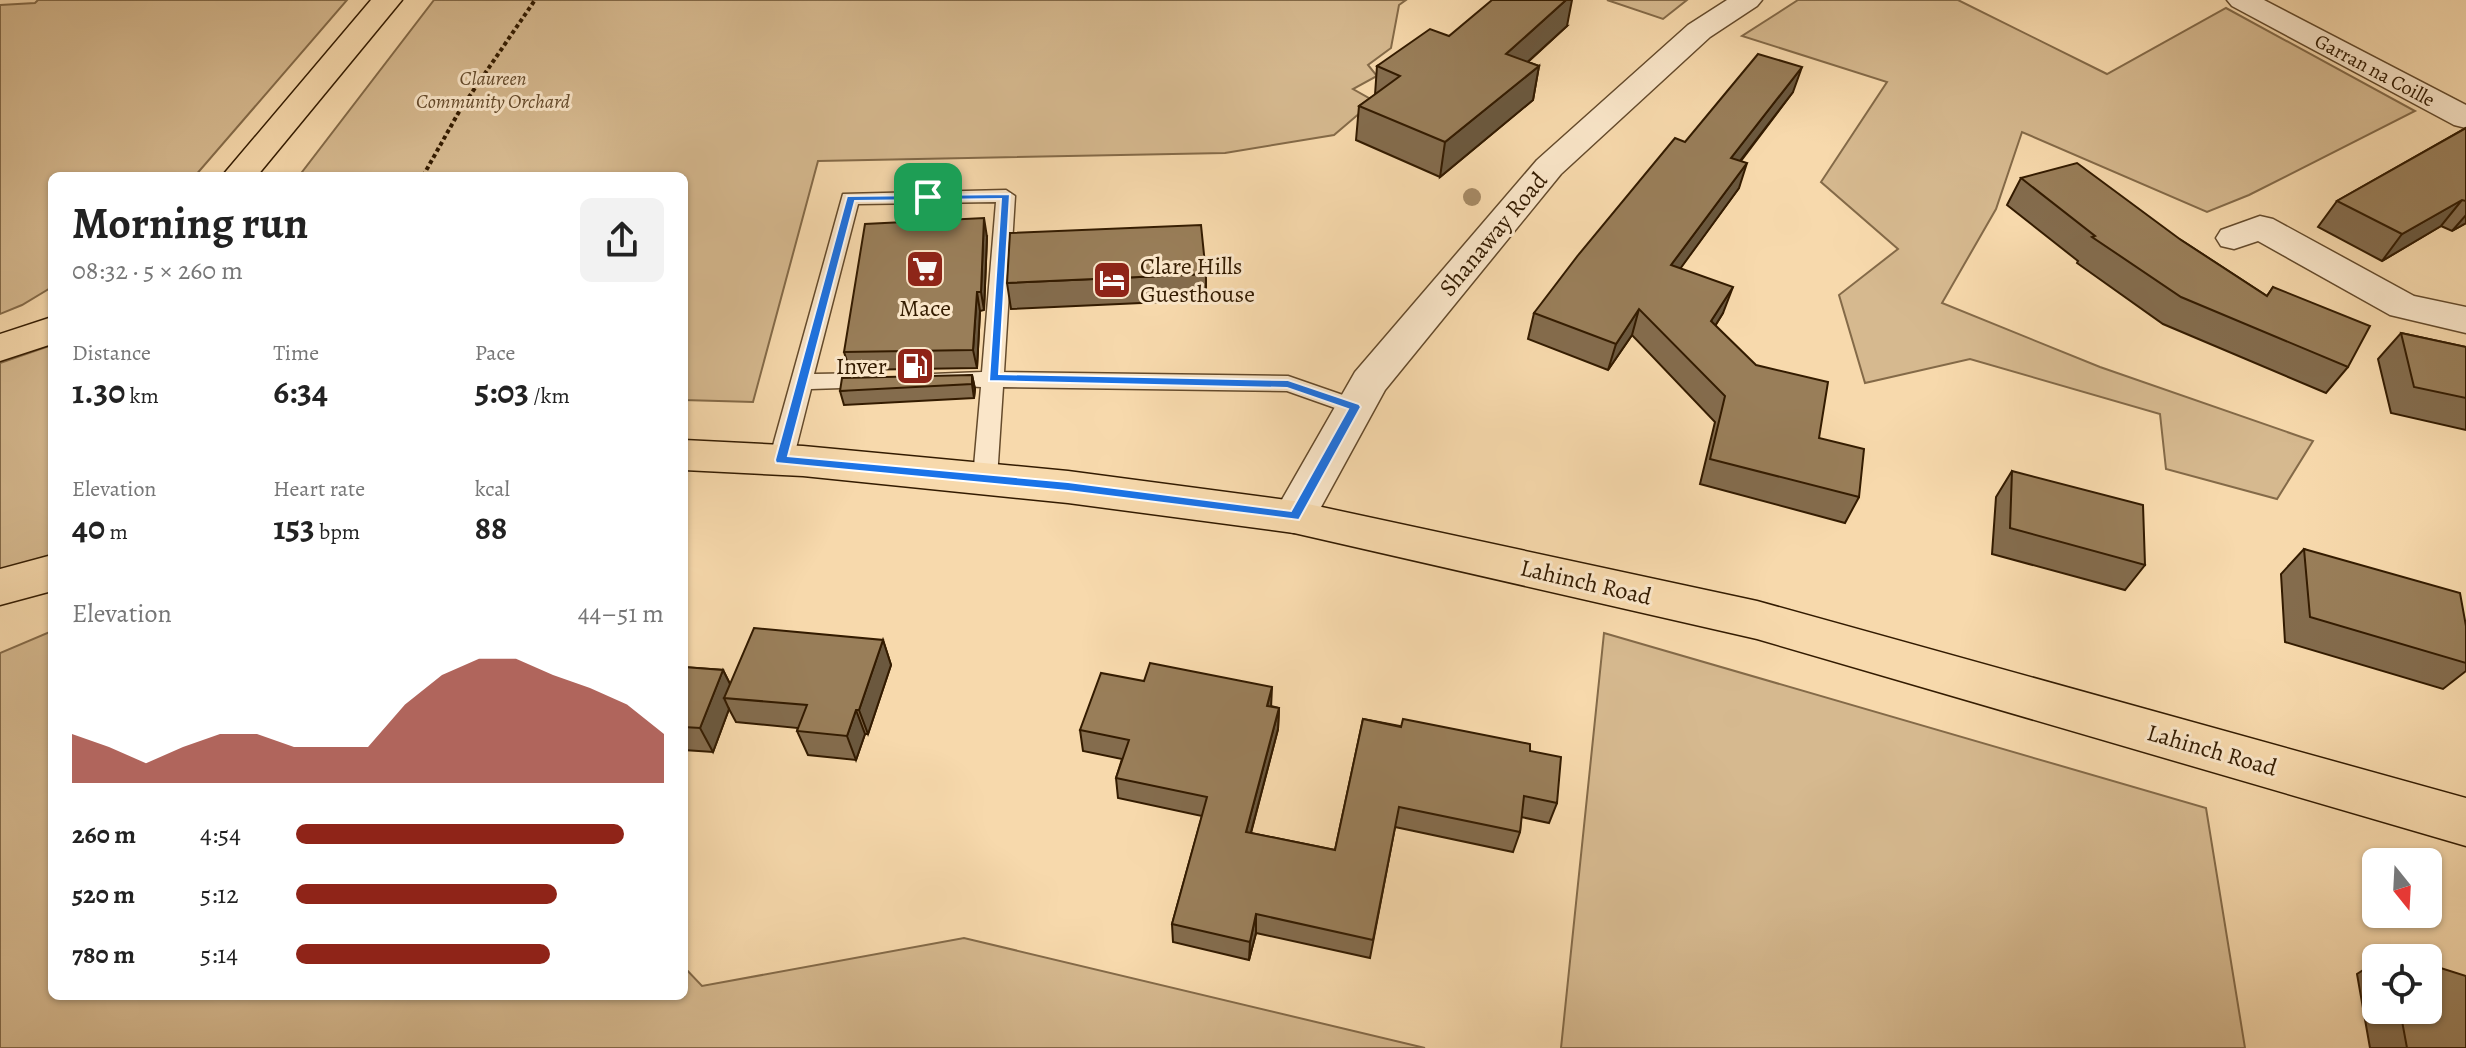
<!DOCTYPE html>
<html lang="en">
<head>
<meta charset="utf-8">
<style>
  :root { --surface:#fff; --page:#f2f2f2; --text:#222; --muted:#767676; --accent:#8f2418 }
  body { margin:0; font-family:Alegreya,serif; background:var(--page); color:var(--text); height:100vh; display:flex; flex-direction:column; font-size:30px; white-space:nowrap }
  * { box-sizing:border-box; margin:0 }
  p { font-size:26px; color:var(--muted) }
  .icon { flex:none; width:44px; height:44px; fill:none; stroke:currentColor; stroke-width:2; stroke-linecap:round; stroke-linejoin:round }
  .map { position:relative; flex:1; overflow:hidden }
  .details { position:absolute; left:48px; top:172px; width:640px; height:828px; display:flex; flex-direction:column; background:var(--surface); border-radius:12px; box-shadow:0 2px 6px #0004 }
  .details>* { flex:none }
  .needle { width:52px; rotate:162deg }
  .fabs { position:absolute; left:2362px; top:848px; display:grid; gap:16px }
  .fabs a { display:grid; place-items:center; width:80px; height:80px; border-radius:12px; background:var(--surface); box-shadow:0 2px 6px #0004; font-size:40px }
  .pin { position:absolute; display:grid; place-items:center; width:68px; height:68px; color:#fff; margin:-34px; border-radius:16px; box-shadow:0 4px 12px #0006 }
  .round { display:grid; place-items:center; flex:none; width:84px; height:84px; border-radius:12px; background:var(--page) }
  .summary { display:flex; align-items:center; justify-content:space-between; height:136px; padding:0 24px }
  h1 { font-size:44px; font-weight:700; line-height:60px }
  .stats { display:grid; grid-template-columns:repeat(3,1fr); gap:12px; height:136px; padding:8px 24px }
  .stats div { display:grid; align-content:center }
  .stats b { font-size:34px; font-weight:700 }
  .stats small { font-size:22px; font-weight:400 }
  .stats p { font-size:22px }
  .chart { height:224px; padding:16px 24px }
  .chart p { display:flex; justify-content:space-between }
  .chart svg { width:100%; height:144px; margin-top:8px; fill:var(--accent); opacity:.7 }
  ul { padding:0 24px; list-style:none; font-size:26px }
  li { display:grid; grid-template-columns:128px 96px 1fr; align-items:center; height:60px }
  li i { height:20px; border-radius:10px; background:var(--accent) }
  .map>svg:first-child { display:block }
</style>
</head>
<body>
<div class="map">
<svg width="2466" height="1048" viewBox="0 0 2466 1048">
  <rect width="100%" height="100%" fill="#f7d9ac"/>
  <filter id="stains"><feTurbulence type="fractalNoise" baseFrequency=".0025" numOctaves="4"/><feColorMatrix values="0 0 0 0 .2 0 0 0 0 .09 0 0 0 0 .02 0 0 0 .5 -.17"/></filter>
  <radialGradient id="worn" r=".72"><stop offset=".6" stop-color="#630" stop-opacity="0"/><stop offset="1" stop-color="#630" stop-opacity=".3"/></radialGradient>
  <path fill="#d6b98f" stroke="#846a48" stroke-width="2" d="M 38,0 L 347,0 L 195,176 L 52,176 L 52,287 L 22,305 L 0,314 L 0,5 L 35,3 Z
    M 434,0 L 1406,0 L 1399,5 L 1391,48 L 1368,65 L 1377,76 L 1353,89 L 1374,101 L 1334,135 L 1225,153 L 818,161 L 753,402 L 684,400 L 684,176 L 299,176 Z
    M 1607,0 L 1687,0 L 1663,19 Z
    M 1798,0 L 1958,0 L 2107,74 L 2226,8 L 2415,111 L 2249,195 L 2207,212 L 2022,132 L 1996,209 L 1942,303 L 2100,367 L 2313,441 L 2277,499 L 2166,469 L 2160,414 L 1970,359 L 1865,383 L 1839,295 L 1898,249 L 1821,182 L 1887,82 L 1742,36 Z
    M 52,345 L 52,559 L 0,573 L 0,363 Z
    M 52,631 L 52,996 L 684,996 L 684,967 L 702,986 L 964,938 L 1425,1048 L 0,1048 L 0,653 Z
    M 1604,633 L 2206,808 L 2245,1048 L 1561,1048 Z"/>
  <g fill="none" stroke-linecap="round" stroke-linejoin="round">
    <g stroke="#644a2b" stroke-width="3">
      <path id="lane" d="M 1006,190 L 1015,196 L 1004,372 L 1288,376 L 1363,402 L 1366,407 L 1363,412 L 1355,415 L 1287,391 L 1003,387 L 997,478 L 993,484 L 985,487 L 977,484 L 973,478 L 981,387 L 933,384 L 930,379 L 933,374 L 982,372 L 996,202 L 858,204 L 814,374 L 872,373 L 880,375 L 883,380 L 880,385 L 872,387 L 811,389 L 793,460 L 789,466 L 781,468 L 773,466 L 769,460 L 843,194 Z"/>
    </g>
    <g stroke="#644a2b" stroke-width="3">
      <path id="street" d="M 1727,0 L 1762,0 L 1757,6 L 1710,37 L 1561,174 L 1385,390 L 1309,529 L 1294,533 L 1279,529 L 1272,517 L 1355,372 L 1537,160 L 1688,25 Z
        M 2227,0 L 2264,0 L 2466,105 L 2466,128 L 2454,125 L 2232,6 Z
        M 2260,216 L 2273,219 L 2414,296 L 2466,307 L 2466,333 L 2390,315 L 2258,241 L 2234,249 L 2221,246 L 2216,238 L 2221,230 Z"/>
    </g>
    <g stroke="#331b00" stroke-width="3">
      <path id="primary" d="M 371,0 L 402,0 L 257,176 L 222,176 Z
        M 52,317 L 52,344 L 0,361 L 0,334 Z
        M 684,440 L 803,446 L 1068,471 L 1294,501 L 1757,601 L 2466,798 L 2466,846 L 1757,639 L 1294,533 L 1068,503 L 803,476 L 684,470 Z
        M 52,555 L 52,591 L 0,605 L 0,569 Z"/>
    </g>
    <path stroke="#331b00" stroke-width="4" stroke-dasharray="4 3" stroke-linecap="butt" d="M 423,176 L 460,110 L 535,0"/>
    <use href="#lane" fill="#fae6c9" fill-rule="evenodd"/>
    <use href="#street" fill="#fae6c9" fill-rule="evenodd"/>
    <use href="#primary" fill="#f7d9ac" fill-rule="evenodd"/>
  </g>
  <circle fill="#a68a65" cx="1472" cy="197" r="9"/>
  <path fill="#846c4d" stroke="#331b00" stroke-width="2" d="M 1567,26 L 1528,62 L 1539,66 L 1533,100 L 1440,177 L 1356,140 L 1359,106 L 1375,95 L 1377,66 L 1449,36 Z
    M 1793,92 L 1741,161 L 1739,188 L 1680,268 L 1723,313 L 1715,326 L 1819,438 L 1859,497 L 1845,523 L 1700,484 L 1715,422 L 1632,335 L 1608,370 L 1528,339 L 1534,313 Z
    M 2466,128 L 2466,223 L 2452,231 L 2441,226 L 2382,261 L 2318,227 L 2337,201 Z
    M 2021,178 L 2181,240 L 2267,296 L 2273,287 L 2348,367 L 2326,393 L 2163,324 L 2077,263 L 2078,261 L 2007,205 Z
    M 987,237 L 984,310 L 980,311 L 977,368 L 850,370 L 844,352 Z
    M 1206,274 L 1206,300 L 1011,309 L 1007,283 Z
    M 2401,333 L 2466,347 L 2466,430 L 2391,413 L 2378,359 Z
    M 972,375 L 975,389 L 974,398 L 844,405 L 840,391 Z
    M 2012,471 L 2145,565 L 2125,590 L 1992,554 L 1996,497 Z
    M 2304,549 L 2466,626 L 2466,671 L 2443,689 L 2285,642 L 2281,574 Z
    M 883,640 L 891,665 L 868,734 L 865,734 L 856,760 L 808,755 L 797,731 L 798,728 L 736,722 L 729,709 L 713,752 L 684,750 L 684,667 L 723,670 L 730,684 Z
    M 1271,706 L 1279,708 L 1278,729 L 1251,833 L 1335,850 L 1363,719 L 1530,751 L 1557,803 L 1549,823 L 1521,817 L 1520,832 L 1513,852 L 1395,827 L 1370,958 L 1256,933 L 1249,960 L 1173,942 L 1172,924 L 1202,816 L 1118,798 L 1116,778 L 1122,759 L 1083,751 L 1080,730 Z
    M 2376,962 L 2376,1010 L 2428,1010 L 2466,1048 L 2370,1048 L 2357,974 Z"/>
  <path fill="#6b583e" stroke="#331b00" stroke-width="2" d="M 1566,0 L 1572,0 L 1567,26 L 1500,87 L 1506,54 Z
    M 1539,66 L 1533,100 L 1440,177 L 1445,142 Z
    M 1802,67 L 1793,92 L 1723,183 L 1731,158 Z
    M 1747,163 L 1739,188 L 1664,291 L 1671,265 Z
    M 2462,200 L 2441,226 L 2382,261 L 2402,234 Z
    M 2466,215 L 2466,223 L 2452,231 Z
    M 984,218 L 987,237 L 984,310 L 981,292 Z
    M 1733,287 L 1723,313 L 1702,347 L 1711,321 Z
    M 977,292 L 980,311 L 977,368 L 973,350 Z
    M 1639,309 L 1632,335 L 1608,370 L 1616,344 Z
    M 972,375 L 975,389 L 974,398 L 972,384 Z
    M 883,640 L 891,665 L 868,734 L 859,710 Z
    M 723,670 L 735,694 L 724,698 L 729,709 L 713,752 L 700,728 Z
    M 1272,687 L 1271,708 L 1267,706 Z
    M 1279,708 L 1278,729 L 1246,851 L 1246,832 Z
    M 856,710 L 865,734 L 856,760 L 847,736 Z
    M 1256,914 L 1256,933 L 1249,960 L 1250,942 Z"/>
  <path fill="#997e59" stroke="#331b00" stroke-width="2" d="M 1492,0 L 1566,0 L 1506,54 L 1539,66 L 1445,142 L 1359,106 L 1400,76 L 1377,66 L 1430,29 L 1449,36 Z
    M 1758,54 L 1802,67 L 1731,158 L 1747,163 L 1671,265 L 1733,287 L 1711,321 L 1756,365 L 1828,382 L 1819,438 L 1864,449 L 1859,497 L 1710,459 L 1725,396 L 1639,309 L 1616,344 L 1534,313 L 1579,254 L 1675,138 L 1685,142 Z
    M 2466,128 L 2466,201 L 2462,200 L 2402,234 L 2337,201 Z
    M 2077,163 L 2181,240 L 2267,296 L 2273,287 L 2370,326 L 2348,367 L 2181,297 L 2092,237 L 2095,236 L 2021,178 Z
    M 984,218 L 981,292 L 977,292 L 973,350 L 844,352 L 865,224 Z
    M 1201,225 L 1206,274 L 1007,283 L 1010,233 Z
    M 2401,333 L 2466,347 L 2466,398 L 2414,387 Z
    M 972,375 L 972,384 L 840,391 L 842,378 Z
    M 2012,471 L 2143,505 L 2145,565 L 2010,528 Z
    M 2304,549 L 2460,593 L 2466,626 L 2466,663 L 2310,617 Z
    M 754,628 L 883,640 L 859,710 L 856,710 L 847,736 L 797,731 L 807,705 L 724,698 Z
    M 1150,663 L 1272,687 L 1267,706 L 1279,708 L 1246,832 L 1335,850 L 1363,719 L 1401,727 L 1403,719 L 1530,744 L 1530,751 L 1561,757 L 1557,803 L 1524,796 L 1520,832 L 1399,807 L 1373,940 L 1256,914 L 1250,942 L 1172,924 L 1207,797 L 1116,778 L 1129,740 L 1080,730 L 1101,673 L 1144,681 Z
    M 684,667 L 723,670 L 700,728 L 684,727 Z
    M 2389,953 L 2406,958 L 2390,958 Z
    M 2428,964 L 2466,976 L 2466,1048 L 2407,1048 L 2400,1010 L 2428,1010 Z"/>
  <path fill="#1a73e8" stroke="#fff" stroke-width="2" fill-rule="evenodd" d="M 1010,194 L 999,374 L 1288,380 L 1359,404 L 1361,407 L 1299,520 L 1068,491 L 776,463 L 775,460 L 847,196 ZM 1001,199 L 989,381 L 1287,388 L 1348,409 L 1291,511 L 1068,482 L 788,456 L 855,201 Z"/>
  <defs>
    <g id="supermarket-square" transform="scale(2)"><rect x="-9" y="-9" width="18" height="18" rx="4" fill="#8f2418" stroke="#fae6c9"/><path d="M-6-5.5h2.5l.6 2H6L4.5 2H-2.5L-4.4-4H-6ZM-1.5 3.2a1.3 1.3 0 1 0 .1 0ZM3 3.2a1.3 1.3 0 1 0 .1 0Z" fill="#fff"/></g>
    <g id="hotel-square" transform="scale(2)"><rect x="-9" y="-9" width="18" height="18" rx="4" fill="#8f2418" stroke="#fae6c9"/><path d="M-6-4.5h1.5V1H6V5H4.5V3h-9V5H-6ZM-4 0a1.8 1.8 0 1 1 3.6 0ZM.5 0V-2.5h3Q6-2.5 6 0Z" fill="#fff"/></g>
    <g id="fuel-square" transform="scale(2)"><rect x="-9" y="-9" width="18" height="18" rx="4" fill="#8f2418" stroke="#fae6c9"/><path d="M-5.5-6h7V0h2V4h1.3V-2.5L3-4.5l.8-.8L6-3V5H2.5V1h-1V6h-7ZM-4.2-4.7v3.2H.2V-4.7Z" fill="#fff"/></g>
  </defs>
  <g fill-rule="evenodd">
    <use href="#supermarket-square" x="925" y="269"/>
    <use href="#hotel-square" x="1112" y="280"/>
    <use href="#fuel-square" x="915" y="366"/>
  </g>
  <g text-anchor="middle" stroke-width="6" stroke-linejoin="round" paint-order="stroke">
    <g font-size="20" fill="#331b00" stroke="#fae6c9">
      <text transform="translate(2375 70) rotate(28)" y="7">Garran na Coille</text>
    </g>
    <g font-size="20" font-style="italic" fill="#644a2b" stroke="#fae6c9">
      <text x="493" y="85">Claureen<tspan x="493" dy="23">Community Orchard</tspan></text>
    </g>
    <g font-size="24" fill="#331b00" stroke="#fae6c9">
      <text transform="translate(1493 234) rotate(-50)" y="8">Shanaway Road</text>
      <text transform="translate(1586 582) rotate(13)" y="8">Lahinch Road</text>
      <text transform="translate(2212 750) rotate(16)" y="8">Lahinch Road</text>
    </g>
    <g font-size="24" fill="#331b00" stroke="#fae6c9" text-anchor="start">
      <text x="1140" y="274">Clare Hills<tspan x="1140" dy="28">Guesthouse</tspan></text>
      <text x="925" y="316" text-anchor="middle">Mace</text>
      <text x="887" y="374" text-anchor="end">Inver</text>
    </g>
  </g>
  <rect width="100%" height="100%" filter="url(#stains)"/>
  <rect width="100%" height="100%" fill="url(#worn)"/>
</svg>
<div class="fabs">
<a><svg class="needle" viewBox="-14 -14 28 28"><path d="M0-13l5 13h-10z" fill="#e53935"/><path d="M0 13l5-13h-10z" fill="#767676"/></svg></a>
<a><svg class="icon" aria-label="locate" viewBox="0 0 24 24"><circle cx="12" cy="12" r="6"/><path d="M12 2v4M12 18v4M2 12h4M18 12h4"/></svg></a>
</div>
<div class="pin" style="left:928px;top:197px;background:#1e9e55"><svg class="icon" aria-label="arrive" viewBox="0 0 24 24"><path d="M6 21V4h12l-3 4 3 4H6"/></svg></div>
<section class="details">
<div class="summary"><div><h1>Morning run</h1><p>08:32 · 5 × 260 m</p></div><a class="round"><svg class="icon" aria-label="share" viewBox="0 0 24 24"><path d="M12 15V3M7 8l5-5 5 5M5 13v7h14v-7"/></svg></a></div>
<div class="stats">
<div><p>Distance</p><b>1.30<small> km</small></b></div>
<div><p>Time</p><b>6:34</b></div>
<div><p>Pace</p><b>5:03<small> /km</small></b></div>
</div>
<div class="stats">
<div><p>Elevation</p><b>40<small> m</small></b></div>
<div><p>Heart rate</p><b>153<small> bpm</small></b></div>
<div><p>kcal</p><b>88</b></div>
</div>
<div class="chart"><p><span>Elevation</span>44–51 m</p>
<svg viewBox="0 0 160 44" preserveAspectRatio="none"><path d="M0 44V29L10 33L20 38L30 33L40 29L50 29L60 33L70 33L80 33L90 20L100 11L110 6L120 6L130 11L140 15L150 20L160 29V44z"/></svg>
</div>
<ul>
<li><b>260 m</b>4:54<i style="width:89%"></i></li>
<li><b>520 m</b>5:12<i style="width:71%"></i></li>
<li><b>780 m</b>5:14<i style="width:69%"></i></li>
</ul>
</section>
</div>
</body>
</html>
